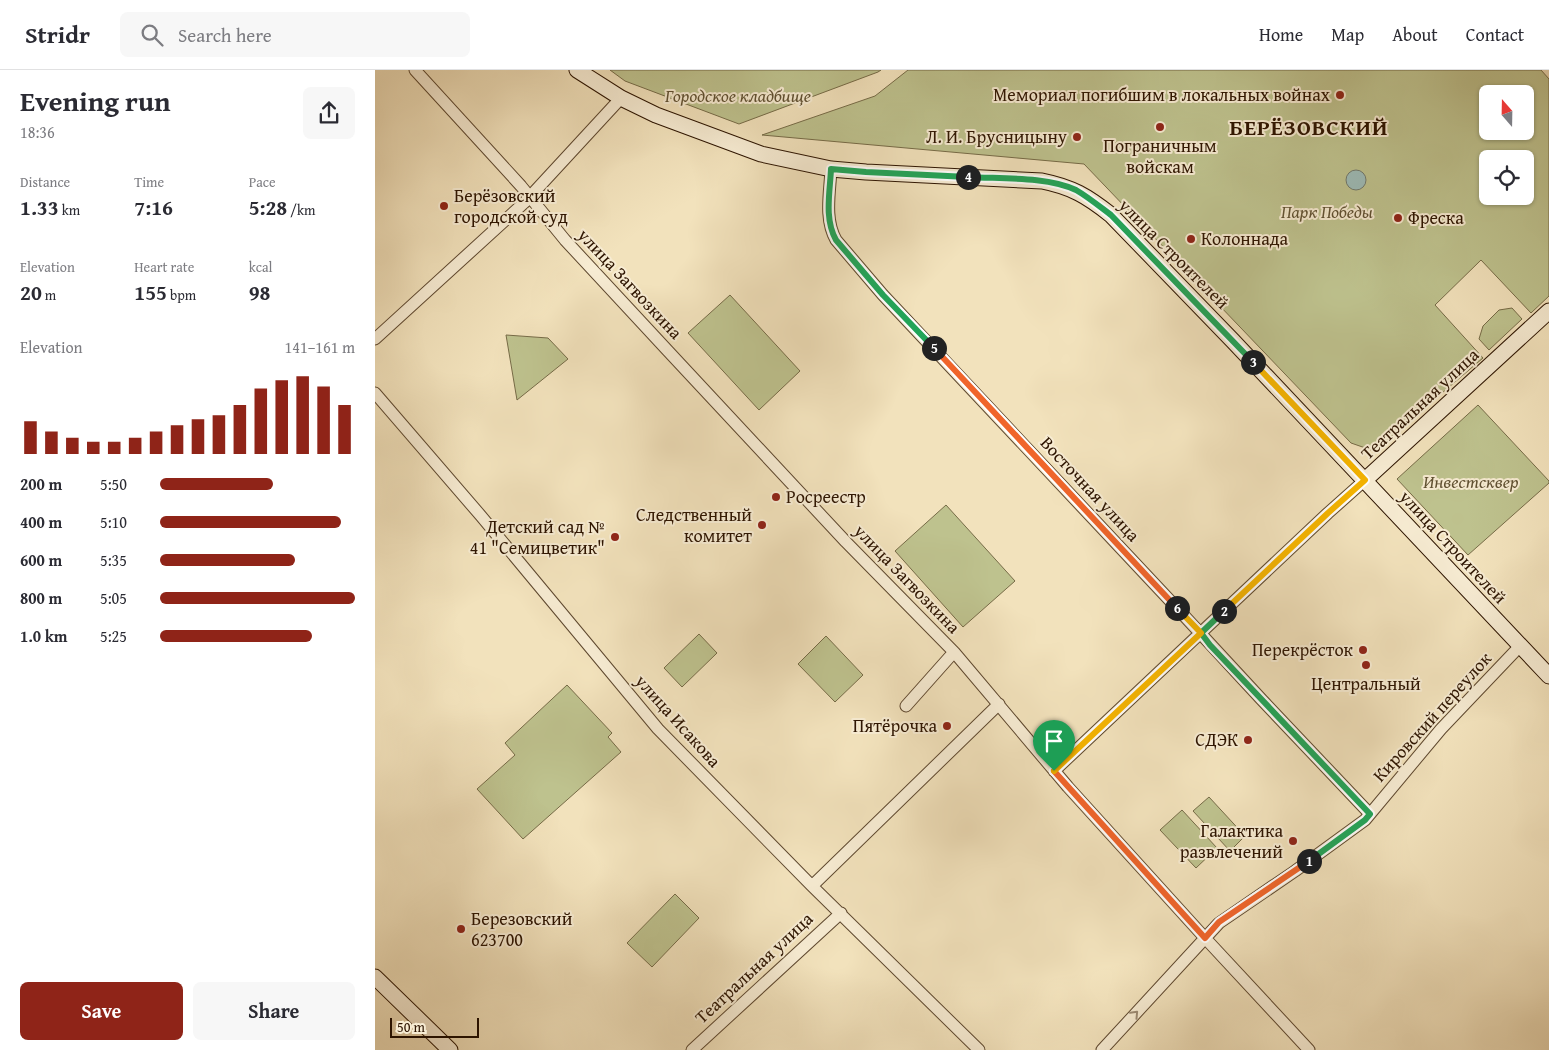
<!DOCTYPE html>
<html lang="en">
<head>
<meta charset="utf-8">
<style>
  :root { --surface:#fff; --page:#f7f7f7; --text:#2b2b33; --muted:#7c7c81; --line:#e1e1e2; --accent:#8f2418 }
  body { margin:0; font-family:"Gentium Book Plus",serif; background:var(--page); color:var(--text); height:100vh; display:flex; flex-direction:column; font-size:19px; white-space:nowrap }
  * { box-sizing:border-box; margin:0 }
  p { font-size:16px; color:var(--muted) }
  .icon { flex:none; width:28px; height:28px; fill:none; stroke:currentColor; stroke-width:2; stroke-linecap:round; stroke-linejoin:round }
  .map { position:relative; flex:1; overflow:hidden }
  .panel { display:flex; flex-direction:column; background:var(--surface); width:375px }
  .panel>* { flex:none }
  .needle { width:32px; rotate:340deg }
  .buttons { position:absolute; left:1104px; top:15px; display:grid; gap:10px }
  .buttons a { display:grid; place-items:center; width:55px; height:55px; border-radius:8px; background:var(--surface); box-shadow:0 1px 4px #0004; font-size:25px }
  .scale { position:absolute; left:15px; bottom:12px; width:89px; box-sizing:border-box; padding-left:5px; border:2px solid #2d1400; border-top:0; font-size:14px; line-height:18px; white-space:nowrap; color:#2d1400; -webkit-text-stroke:4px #f7ecd3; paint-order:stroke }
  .pin { position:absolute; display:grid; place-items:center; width:42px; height:42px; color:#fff; margin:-51px -21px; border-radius:50% 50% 50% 0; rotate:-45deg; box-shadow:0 0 5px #0007 }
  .pin .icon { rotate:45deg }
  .km { position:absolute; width:25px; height:25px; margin:-12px; border-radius:50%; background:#222; color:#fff; font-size:14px; line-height:25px; text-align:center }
  .round { display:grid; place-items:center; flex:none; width:52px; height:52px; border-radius:8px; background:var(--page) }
  .head { display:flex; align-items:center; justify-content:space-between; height:85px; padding:0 20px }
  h1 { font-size:28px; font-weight:600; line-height:38px }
  .stats { display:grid; grid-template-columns:repeat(3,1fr); gap:8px; height:85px; padding:5px 20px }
  .stats div { display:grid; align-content:center }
  .stats b { font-size:21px; font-weight:600 }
  .stats small { font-size:14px; font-weight:400 }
  .stats p { font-size:14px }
  .chart { height:140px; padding:10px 20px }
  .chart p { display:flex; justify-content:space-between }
  .chart svg { width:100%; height:90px; margin-top:5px; stroke:var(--accent); stroke-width:6 }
  .action { display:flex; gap:10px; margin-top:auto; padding:10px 20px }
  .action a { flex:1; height:58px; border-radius:8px; background:var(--accent); color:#fff; font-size:20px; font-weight:600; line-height:58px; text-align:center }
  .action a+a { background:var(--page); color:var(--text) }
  ul { padding:0 20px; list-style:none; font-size:16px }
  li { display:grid; grid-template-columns:80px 60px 1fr; align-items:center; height:38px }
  li i { height:12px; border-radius:6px; background:var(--accent) }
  header { display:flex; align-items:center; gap:30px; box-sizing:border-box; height:70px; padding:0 25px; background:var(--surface); border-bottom:1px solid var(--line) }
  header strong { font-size:24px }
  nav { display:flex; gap:28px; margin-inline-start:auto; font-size:18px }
  .search { width:350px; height:45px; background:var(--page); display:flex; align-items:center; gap:12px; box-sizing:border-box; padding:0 18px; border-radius:8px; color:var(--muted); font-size:19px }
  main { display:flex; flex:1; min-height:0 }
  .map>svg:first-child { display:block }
</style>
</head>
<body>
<header>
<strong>Stridr</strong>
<div class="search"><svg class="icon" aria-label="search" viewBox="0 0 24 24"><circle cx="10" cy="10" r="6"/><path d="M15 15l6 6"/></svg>Search here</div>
<nav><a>Home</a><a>Map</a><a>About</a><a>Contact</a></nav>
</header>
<main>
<section class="panel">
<div class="head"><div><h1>Evening run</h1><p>18:36</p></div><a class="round"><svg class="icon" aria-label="share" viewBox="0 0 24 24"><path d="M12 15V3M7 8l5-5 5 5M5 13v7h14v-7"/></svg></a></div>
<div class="stats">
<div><p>Distance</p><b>1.33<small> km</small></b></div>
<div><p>Time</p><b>7:16</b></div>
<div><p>Pace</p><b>5:28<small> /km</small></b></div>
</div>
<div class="stats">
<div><p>Elevation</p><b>20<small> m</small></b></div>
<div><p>Heart rate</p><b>155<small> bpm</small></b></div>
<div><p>kcal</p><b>98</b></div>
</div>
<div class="chart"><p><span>Elevation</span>141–161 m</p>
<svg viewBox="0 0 160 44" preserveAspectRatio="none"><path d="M5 44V28M15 44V33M25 44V36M35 44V38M45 44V38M55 44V36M65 44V33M75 44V30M85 44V27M95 44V25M105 44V20M115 44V12M125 44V8M135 44V6M145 44V11M155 44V20"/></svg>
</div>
<ul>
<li><b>200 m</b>5:50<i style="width:58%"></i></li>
<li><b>400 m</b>5:10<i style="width:93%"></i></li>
<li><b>600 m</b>5:35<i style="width:69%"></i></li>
<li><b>800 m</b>5:05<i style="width:100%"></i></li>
<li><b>1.0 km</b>5:25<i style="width:78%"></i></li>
</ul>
<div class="action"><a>Save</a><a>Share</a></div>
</section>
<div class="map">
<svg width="1174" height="980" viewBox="0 0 1174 980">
  <rect width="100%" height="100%" fill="#f2e2bc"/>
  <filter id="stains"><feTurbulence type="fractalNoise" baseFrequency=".004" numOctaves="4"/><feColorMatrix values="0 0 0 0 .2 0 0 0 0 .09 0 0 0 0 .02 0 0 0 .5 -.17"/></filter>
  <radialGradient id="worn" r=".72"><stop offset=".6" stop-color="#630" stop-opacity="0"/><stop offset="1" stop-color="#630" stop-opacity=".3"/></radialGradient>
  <path fill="#bec28e" stroke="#766b47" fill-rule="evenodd" d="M 235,0 L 506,0 L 503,2 L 364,54 L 250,11 Z
    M 533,0 L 1166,0 L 1174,9 L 1174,226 L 1156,243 L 1106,190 L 1060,235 L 1108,288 L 999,381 L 976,373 L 709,94 L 387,65 L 500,26 ZM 1112,24 L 1150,24 L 1150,61 L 1112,61 ZM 1112,89 L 1150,89 L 1150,126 L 1112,126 Z
    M 355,225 L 425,301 L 384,340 L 313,263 Z
    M 1137,238 L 1147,249 L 1114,280 L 1104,269 L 1108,256 L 1124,240 Z
    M 131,265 L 173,268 L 193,289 L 142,330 Z
    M 1103,335 L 1174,411 L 1174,413 L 1093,485 L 1022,409 Z
    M 571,435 L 640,511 L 588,557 L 520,481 Z
    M 324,564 L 342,583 L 307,617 L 289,598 Z
    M 451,566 L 488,605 L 460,632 L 423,594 Z
    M 192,615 L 237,663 L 233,667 L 246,682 L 148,769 L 102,719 L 140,685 L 130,673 Z
    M 834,727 L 870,766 L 855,781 L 818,741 Z
    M 807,740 L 842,778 L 821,798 L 785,760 Z
    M 300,824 L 324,848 L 277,897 L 252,873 Z"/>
  <path fill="#9dbcb8" stroke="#70796e" d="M971 110a10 10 0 1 1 20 0a10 10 0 1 1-20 0Z"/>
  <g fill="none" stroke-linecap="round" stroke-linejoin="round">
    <g stroke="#5e482f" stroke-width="13">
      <path id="street" d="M 40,0 L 146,116 L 190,170 L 293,281 L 471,472 L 579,582 L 693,717 L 830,868 L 934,980
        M 456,99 C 455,122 449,149 461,170 L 508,225 L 801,537 L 887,630 L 995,744
        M 0,269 L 150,132 L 246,28
        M 0,323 L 106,446 L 283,659 L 437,816 L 604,980
        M 531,636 L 579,582
        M 679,701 L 953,443 L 990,410
        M 437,816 L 624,634
        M 317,980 L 466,843
        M 727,980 L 844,853 L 920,801 L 990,750 L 1066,659 L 1145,576"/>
    </g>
    <g stroke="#2d1400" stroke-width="17">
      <path id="secondary" d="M 202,0 L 246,28 L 281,45 L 386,84 L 456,99 L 491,102 L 667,111 C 697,117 712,126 736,145 L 858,271 L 1174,606
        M 990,410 L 1174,241
        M 0,907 L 75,980"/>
    </g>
    <use href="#street" stroke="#f7ecd3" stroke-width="11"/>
    <use href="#secondary" stroke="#f7ecd3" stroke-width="15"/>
  </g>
  <defs><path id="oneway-chevron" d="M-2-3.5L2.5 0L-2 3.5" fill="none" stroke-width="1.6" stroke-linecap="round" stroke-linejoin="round" transform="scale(1.25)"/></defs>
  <use stroke="#9c8b74" href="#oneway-chevron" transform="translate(760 944) rotate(-47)"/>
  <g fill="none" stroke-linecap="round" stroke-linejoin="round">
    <g stroke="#fff" stroke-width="10">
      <path id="split-1" d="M 679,701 L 830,868 L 844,852 L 934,791"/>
    </g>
    <g stroke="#fff" stroke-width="10">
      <path id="split-2" d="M 849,541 L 826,563 L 835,575 L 995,744 L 990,750 L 934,791"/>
    </g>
    <g stroke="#fff" stroke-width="10">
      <path id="split-3" d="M 849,541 L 953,443 L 990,410 L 878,292"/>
    </g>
    <g stroke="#fff" stroke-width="10">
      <path id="split-4" d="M 593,107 C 625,109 672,106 701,120 C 713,127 724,136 736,145 L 878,292"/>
    </g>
    <g stroke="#fff" stroke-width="10">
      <path id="split-5" d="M 559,278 L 508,225 L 461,170 C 449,149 455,122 456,99 L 491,102 L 593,107"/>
    </g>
    <g stroke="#fff" stroke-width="10">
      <path id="split-6" d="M 559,278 L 802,538"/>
    </g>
    <g stroke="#fff" stroke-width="10">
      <path id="split-7" d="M 679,701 L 826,563 L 802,538"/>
    </g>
    <use href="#split-1" stroke="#f0652b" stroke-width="6"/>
    <use href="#split-2" stroke="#22a559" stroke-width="6"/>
    <use href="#split-3" stroke="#f5b400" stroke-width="6"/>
    <use href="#split-4" stroke="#22a559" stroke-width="6"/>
    <use href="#split-5" stroke="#22a559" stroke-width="6"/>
    <use href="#split-6" stroke="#f0652b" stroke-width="6"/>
    <use href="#split-7" stroke="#f5b400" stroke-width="6"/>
  </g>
  <g fill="#8f2418" stroke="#f7ecd3" stroke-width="2">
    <circle cx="965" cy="25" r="5"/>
    <circle cx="785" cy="57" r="5"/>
    <circle cx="702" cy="67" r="5"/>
    <circle cx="69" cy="136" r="5"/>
    <circle cx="1023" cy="148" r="5"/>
    <circle cx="816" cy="169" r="5"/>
    <circle cx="401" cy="427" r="5"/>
    <circle cx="387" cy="455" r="5"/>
    <circle cx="240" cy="467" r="5"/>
    <circle cx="988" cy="580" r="5"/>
    <circle cx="991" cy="595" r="5"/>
    <circle cx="572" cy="656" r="5"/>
    <circle cx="873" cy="670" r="5"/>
    <circle cx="918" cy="771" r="5"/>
    <circle cx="86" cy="859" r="5"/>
  </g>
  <g text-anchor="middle" stroke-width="4" stroke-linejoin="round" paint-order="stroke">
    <g font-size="18" fill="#2d1400" stroke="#f7ecd3" text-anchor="end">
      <text x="955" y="31">Мемориал погибшим в локальных войнах</text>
      <text x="692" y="73">Л. И. Брусницыну</text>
      <text x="785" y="82" text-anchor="middle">Пограничным<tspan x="785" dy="21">войскам</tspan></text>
      <text x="79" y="132" text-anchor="start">Берёзовский<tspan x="79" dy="21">городской суд</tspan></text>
      <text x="1033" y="154" text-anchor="start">Фреска</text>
      <text x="826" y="175" text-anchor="start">Колоннада</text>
      <text x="411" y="433" text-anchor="start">Росреестр</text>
      <text x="377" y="451">Следственный<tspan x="377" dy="21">комитет</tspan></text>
      <text x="230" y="463">Детский сад №<tspan x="230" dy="21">41 "Семицветик"</tspan></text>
      <text x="978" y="586">Перекрёсток</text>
      <text x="991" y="620" text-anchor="middle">Центральный</text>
      <text x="562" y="662">Пятёрочка</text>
      <text x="863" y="676">СДЭК</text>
      <text x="908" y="767">Галактика<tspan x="908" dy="21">развлечений</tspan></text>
      <text x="96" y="855" text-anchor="start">Березовский<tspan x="96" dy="21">623700</tspan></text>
    </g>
    <g font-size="18" font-style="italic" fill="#605132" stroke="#f7ecd3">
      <text x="363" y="32">Городское кладбище</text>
      <text x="952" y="148">Парк Победы</text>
      <text x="1096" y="418">Инвестсквер</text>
    </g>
    <g font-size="18" fill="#2d1400" stroke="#f7ecd3">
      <text transform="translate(799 184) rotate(45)" y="6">улица Строителей</text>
      <text transform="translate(255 214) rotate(47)" y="6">улица Загвозкина</text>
      <text transform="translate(1045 334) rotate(-43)" y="6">Театральная улица</text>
      <text transform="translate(715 419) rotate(47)" y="6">Восточная улица</text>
      <text transform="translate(1078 477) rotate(47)" y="6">улица Строителей</text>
      <text transform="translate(532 509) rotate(46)" y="6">улица Загвозкина</text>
      <text transform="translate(1057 647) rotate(-48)" y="6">Кировский переулок</text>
      <text transform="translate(303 651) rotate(48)" y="6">улица Исакова</text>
      <text transform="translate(379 898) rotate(-43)" y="6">Театральная улица</text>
    </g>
    <g font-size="22" font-weight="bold" letter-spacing="1" fill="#2d1400" stroke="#f7ecd3">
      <text x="934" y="65">БЕРЁЗОВСКИЙ</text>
    </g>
  </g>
  <rect width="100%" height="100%" filter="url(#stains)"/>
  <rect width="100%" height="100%" fill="url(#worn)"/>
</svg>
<div class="buttons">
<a><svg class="needle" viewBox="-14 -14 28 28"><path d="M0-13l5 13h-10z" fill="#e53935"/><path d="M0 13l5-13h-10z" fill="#7c7c81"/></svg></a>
<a><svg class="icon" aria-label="locate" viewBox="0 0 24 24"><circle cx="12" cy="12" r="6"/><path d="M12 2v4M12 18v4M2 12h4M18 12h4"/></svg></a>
</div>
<div class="scale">50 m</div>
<div class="pin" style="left:679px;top:701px;background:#1e9e55"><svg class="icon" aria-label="arrive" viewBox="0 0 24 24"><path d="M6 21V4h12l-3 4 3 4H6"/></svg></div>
<b class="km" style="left:934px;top:791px">1</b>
<b class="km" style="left:849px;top:541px">2</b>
<b class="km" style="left:878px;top:292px">3</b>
<b class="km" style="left:593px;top:107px">4</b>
<b class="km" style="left:559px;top:278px">5</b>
<b class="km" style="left:802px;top:538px">6</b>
</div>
</main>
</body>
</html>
